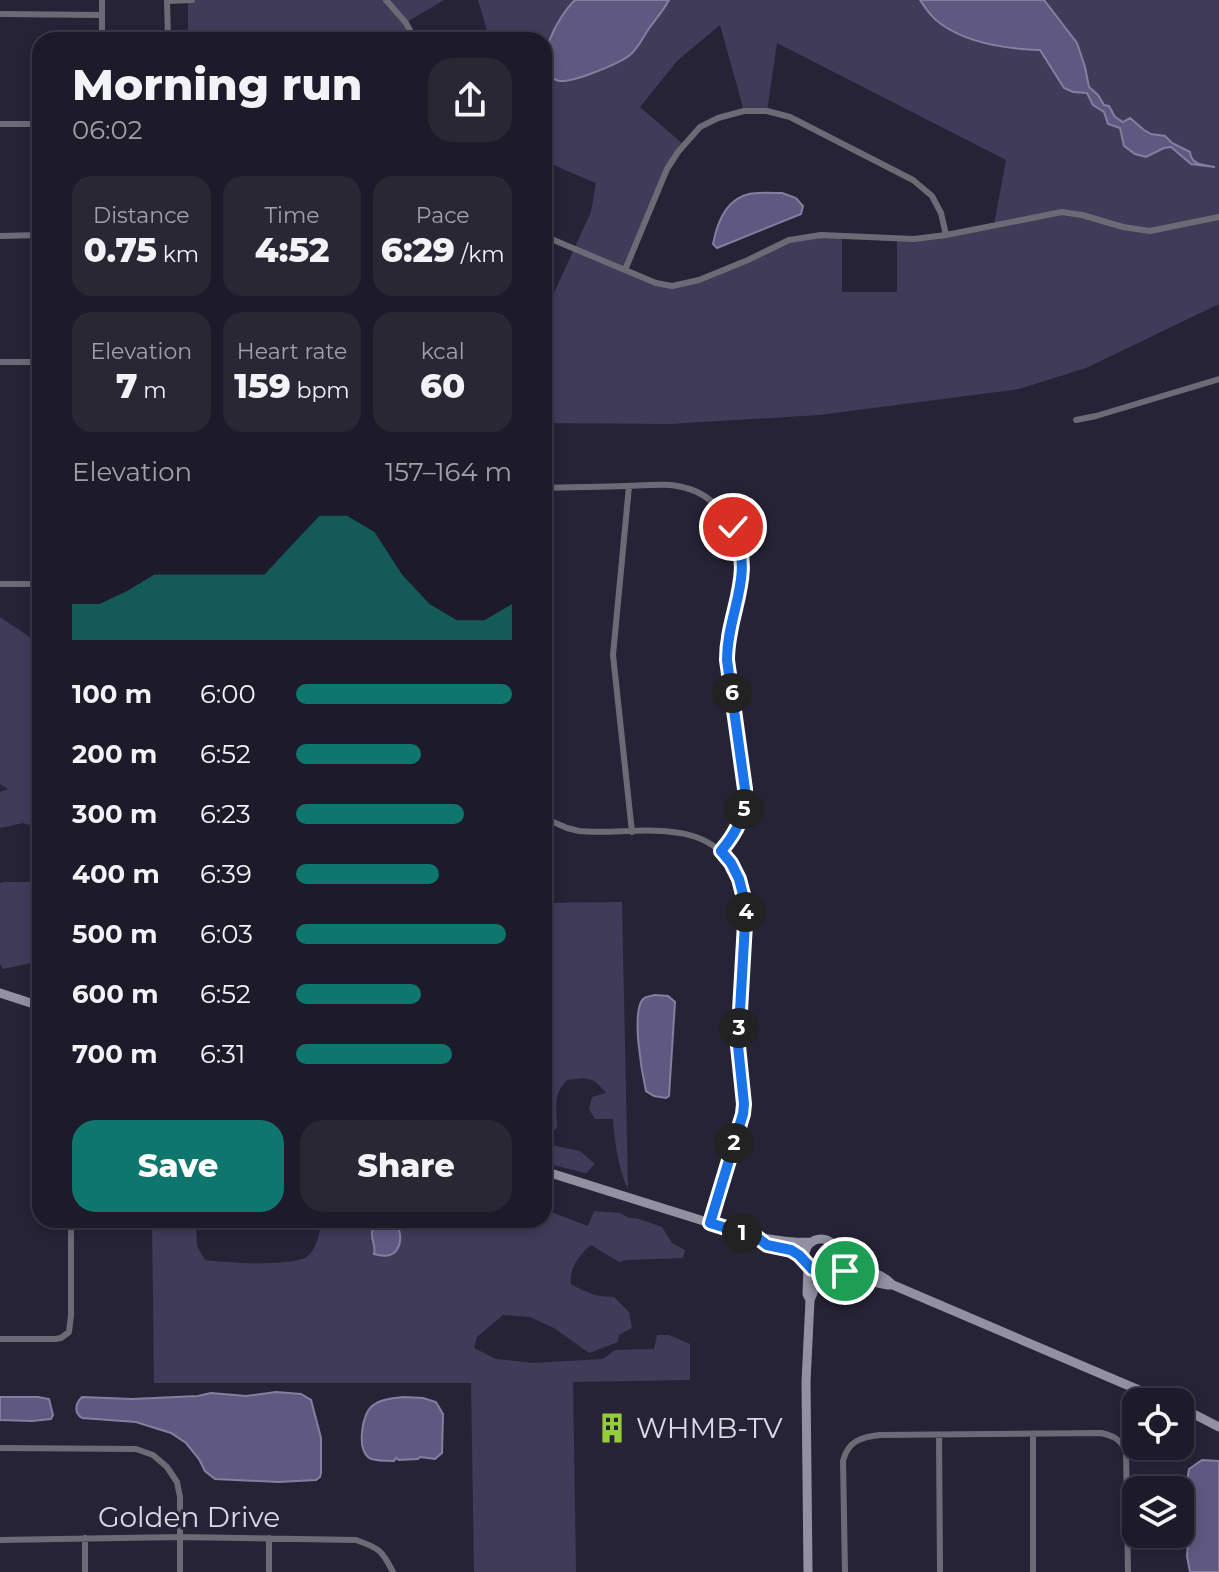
<!DOCTYPE html>
<html lang="en">
<head>
<meta charset="utf-8">
<style>
  :root { --surface:#1d1a29; --page:#2a2735; --text:#f1f3f6; --muted:#a0a1a8; --line:#3b3846; --accent:#0f766e }
  body { margin:0; font-family:Montserrat,sans-serif; background:var(--page); color:var(--text); height:100vh; display:flex; flex-direction:column; font-size:30px; white-space:nowrap }
  * { box-sizing:border-box; margin:0 }
  p { font-size:26px; color:var(--muted) }
  .icon { flex:none; width:44px; height:44px; fill:none; stroke:currentColor; stroke-width:2; stroke-linecap:round; stroke-linejoin:round }
  .map { position:relative; flex:1; overflow:hidden }
  .panel { position:absolute; left:32px; top:32px; width:520px; height:1196px; display:flex; flex-direction:column; background:var(--surface); border-radius:24px; box-shadow:0 4px 12px #0003,0 0 0 2px var(--line) }
  .panel>* { flex:none }
  .buttons { position:absolute; left:1122px; top:1388px; display:grid; gap:16px }
  .buttons a { display:grid; place-items:center; width:72px; height:72px; border-radius:16px; background:var(--surface); box-shadow:0 4px 12px #0003,0 0 0 2px var(--line); font-size:40px }
  .pin { position:absolute; display:grid; place-items:center; width:68px; height:68px; color:#fff; margin:-34px; border:4px solid #fff; border-radius:50%; box-shadow:0 2px 8px #0007 }
  .km { position:absolute; width:40px; height:40px; margin:-20px; border-radius:50%; background:#222; color:#fff; font-size:22px; line-height:40px; text-align:center }
  .round { display:grid; place-items:center; flex:none; width:84px; height:84px; border-radius:24px; background:var(--page) }
  .summary { display:flex; align-items:center; justify-content:space-between; height:136px; padding:0 40px }
  h1 { font-size:44px; font-weight:800; line-height:60px }
  .metrics { display:grid; grid-template-columns:repeat(3,1fr); gap:12px; height:136px; padding:8px 40px }
  .metrics div { display:grid; align-content:center; border-radius:20px; background:var(--page); text-align:center }
  .metrics b { font-size:34px; font-weight:800 }
  .metrics small { font-size:22px; font-weight:400 }
  .metrics p { font-size:22px }
  .chart { height:224px; padding:16px 40px }
  .chart p { display:flex; justify-content:space-between }
  .chart svg { width:100%; height:144px; margin-top:8px; fill:var(--accent); opacity:.7 }
  .action { display:flex; gap:16px; margin-top:auto; padding:16px 40px }
  .action a { flex:1; height:92px; border-radius:24px; background:var(--accent); color:#fff; font-size:32px; font-weight:800; line-height:92px; text-align:center }
  .action a+a { background:var(--page); color:var(--text) }
  ul { padding:0 40px; list-style:none; font-size:26px }
  li { display:grid; grid-template-columns:128px 96px 1fr; align-items:center; height:60px }
  li i { height:20px; border-radius:10px; background:var(--accent) }
  .map>svg:first-child { display:block }
</style>
</head>
<body>
<div class="map">
<svg width="1219" height="1572" viewBox="0 0 1219 1572">
  <rect width="100%" height="100%" fill="#272337"/>
  <path fill="#413b5a" fill-rule="evenodd" d="M 188,0 L 444,0 L 407,22 L 415,40 L 188,40 Z
    M 478,0 L 1219,0 L 1219,304 L 1086,368 L 1019,389 L 819,415 L 669,424 L 544,423 L 544,305 L 548,306 L 591,212 L 596,183 L 544,161 L 544,40 L 490,40 ZM 720,25 L 744,111 L 767,111 L 777,43 L 1006,160 L 994,225 L 914,239 L 897,238 L 897,292 L 842,292 L 842,236 L 789,240 L 699,280 L 672,286 L 625,269 L 667,169 L 684,145 L 640,107 L 677,61 Z
    M 0,617 L 40,644 L 40,828 L 23,823 L 0,828 L 0,792 L 8,789 L 0,784 Z
    M 4,882 L 40,882 L 40,961 L 3,969 L 0,964 L 0,883 Z
    M 622,902 L 628,1189 C 619,1172 614,1139 613,1119 L 595,1119 L 589,1109 L 592,1097 L 606,1093 C 592,1076 588,1077 567,1080 C 552,1095 557,1109 557,1128 L 544,1137 L 544,903 Z
    M 544,1140 L 546,1144 L 580,1151 L 595,1164 L 586,1173 L 544,1163 Z
    M 544,1201 L 551,1212 L 588,1226 L 594,1211 L 620,1213 L 629,1218 L 636,1218 L 662,1227 L 672,1243 L 685,1250 L 683,1258 L 626,1260 L 619,1262 L 591,1245 C 579,1255 569,1268 571,1284 C 586,1293 597,1297 614,1297 L 629,1312 L 632,1328 L 619,1335 L 618,1342 L 589,1353 L 554,1328 L 530,1317 L 503,1315 L 477,1337 L 474,1348 L 496,1359 L 533,1363 L 603,1359 L 615,1350 L 654,1349 L 657,1335 L 669,1335 L 690,1344 L 690,1380 L 573,1382 L 576,1572 L 474,1572 L 471,1383 L 154,1383 L 152,1220 L 196,1220 L 197,1246 L 205,1260 C 224,1263 294,1267 308,1256 C 318,1247 319,1232 322,1220 L 544,1220 Z"/>
  <path fill="#5f5881" stroke="#847f9f" stroke-width="2" d="M 575,0 L 669,0 C 663,11 655,20 648,30 C 642,39 638,48 630,55 C 620,63 567,86 556,80 C 529,65 560,14 575,0 Z
    M 920,0 L 1044,0 L 1077,43 L 1085,67 L 1089,87 L 1098,95 L 1104,105 L 1109,106 L 1115,117 L 1123,122 L 1130,118 L 1144,130 L 1151,134 L 1165,136 L 1172,143 L 1190,152 C 1191,165 1204,165 1215,167 L 1191,164 L 1171,147 L 1164,148 L 1146,157 L 1135,154 L 1124,146 L 1120,128 L 1108,124 L 1104,112 L 1093,105 L 1087,93 L 1073,92 L 1064,88 L 1040,50 C 1007,49 969,44 941,24 C 932,18 926,9 920,0 Z
    M 782,193 L 796,198 L 803,206 L 801,214 L 717,248 L 713,244 C 717,223 726,199 749,194 C 759,192 772,193 782,193 Z
    M 655,995 L 668,996 L 675,1002 L 669,1096 L 666,1098 L 654,1096 L 646,1091 C 642,1073 631,1013 643,999 C 646,996 651,996 655,995 Z
    M 377,1220 L 395,1220 C 405,1239 401,1262 374,1254 C 377,1242 366,1237 377,1220 Z
    M 276,1392 L 301,1394 L 311,1400 L 321,1438 L 321,1473 L 320,1477 L 316,1480 L 278,1482 L 215,1479 L 205,1471 L 199,1459 L 186,1443 L 171,1433 L 136,1422 L 82,1418 C 73,1412 76,1403 82,1397 L 132,1399 L 198,1396 L 211,1393 L 246,1396 Z
    M 0,1397 L 38,1397 L 49,1399 L 53,1415 L 51,1419 L 32,1421 L 0,1420 Z
    M 403,1397 L 423,1398 L 436,1402 L 443,1414 L 442,1453 L 435,1459 L 420,1457 L 418,1459 L 399,1460 L 396,1458 L 394,1461 C 386,1460 373,1462 368,1457 C 357,1447 362,1415 372,1406 C 380,1399 393,1398 403,1397 Z
    M 1202,1460 L 1219,1461 L 1219,1572 L 1190,1572 L 1187,1556 L 1190,1520 L 1188,1475 L 1189,1469 Z"/>
  <g fill="none" stroke-linecap="round" stroke-linejoin="round">
    <path stroke="#6c6b75" stroke-width="6" d="M 102,0 L 102,40
      M 167,0 L 168,40
      M 386,0 L 406,23 L 415,40
      M 167,1 L 192,0
      M 0,14 L 102,15
      M 0,124 L 40,124
      M 0,236 L 40,235
      M 544,236 L 656,283 L 672,286 L 699,280 L 748,260 L 789,240 L 821,235 L 914,239 L 946,235 L 1062,212 L 1082,215 L 1123,227 L 1150,231 L 1219,217
      M 625,270 L 667,169 L 678,152 L 700,127 L 718,118 L 744,111 L 767,111 L 790,117 L 913,180 L 932,196 L 941,213 L 946,235
      M 0,362 L 40,362
      M 1076,420 L 1096,416 L 1219,379
      M 629,486 L 613,655 L 632,832
      M 544,488 C 571,487 598,487 625,486 C 645,486 666,482 686,488 C 717,496 742,531 743,562 C 744,595 727,627 727,660 L 745,789 C 746,814 737,832 721,851
      M 0,584 L 40,584
      M 544,818 L 567,828 L 579,831 C 629,836 702,814 733,867 C 741,882 746,897 746,914 L 738,1046 L 744,1104 L 743,1114 L 710,1223
      M 0,1339 L 55,1339 L 61,1338 L 69,1332 L 71,1315 L 71,1220
      M 939,1435 L 940,1572
      M 1033,1435 L 1033,1572
      M 0,1448 L 136,1449 L 153,1455 L 167,1467 L 177,1482 L 180,1497 L 180,1572
      M 85,1538 L 85,1572
      M 269,1538 L 269,1572
      M 0,1540 L 180,1537 L 356,1540 C 379,1548 382,1550 393,1572
      M 845,1572 L 843,1461 C 848,1441 861,1437 880,1435 L 1101,1433 C 1114,1436 1120,1439 1126,1451 L 1128,1572"/>
    <path stroke="#9391a1" stroke-width="9" d="M 0,993 L 40,1006
      M 544,1171 L 758,1238 C 777,1239 791,1244 811,1242
      M 758,1238 C 773,1249 791,1247 805,1261
      M805 1255a16 16 0 1 1 32 0a16 16 0 1 1-32 0Z
      M 837,1250 C 854,1274 876,1267 893,1285
      M 831,1268 C 848,1272 877,1286 893,1285 L 1167,1402
      M 810,1300 L 818,1281 L 826,1270
      M 1180,1407 L 1219,1427
      M 808,1572 L 806,1382 L 810,1300 L 807,1294 L 808,1266"/>
  </g>
  <g fill="none" stroke-linecap="round" stroke-linejoin="round">
    <g stroke="#fff" stroke-width="16">
      <path id="route" d="M 733,527 C 756,577 727,611 727,660 L 745,789 C 746,814 737,832 721,851 L 731,863 L 739,879 L 746,906 L 738,1046 L 744,1104 L 743,1114 L 710,1223 L 758,1238 L 767,1245 L 791,1250 L 799,1255 L 812,1269 L 818,1271 L 823,1271 L 831,1268 L 845,1271"/>
    </g>
    <use href="#route" stroke="#1a73e8" stroke-width="10"/>
  </g>
  <defs>
    <g id="building-bare" transform="scale(2.4)"><path d="M-4-6H4V6H1V3H-1V6H-4ZM-2.5-4.3h1.7v1.8h-1.7ZM.8-4.3h1.7v1.8H.8ZM-2.5-1h1.7V.8h-1.7ZM.8-1h1.7V.8H.8Z" fill="#95cc3a" stroke="#272337" stroke-width="2.5" paint-order="stroke"/></g>
  </defs>
  <g fill-rule="evenodd">
    <use href="#building-bare" x="612" y="1428"/>
  </g>
  <g text-anchor="middle" stroke-width="6" stroke-linejoin="round" paint-order="stroke">
    <g font-size="28" fill="#dbd9e6" stroke="#272337" text-anchor="start">
      <text x="636" y="1438">WHMB-TV</text>
    </g>
    <g font-size="28" fill="#dbd9e6" stroke="#272337">
      <text x="189" y="1527">Golden Drive</text>
    </g>
  </g>
</svg>
<div class="buttons">
<a><svg class="icon" aria-label="locate" viewBox="0 0 24 24"><circle cx="12" cy="12" r="6"/><path d="M12 2v4M12 18v4M2 12h4M18 12h4"/></svg></a>
<a><svg class="icon" aria-label="layers" viewBox="0 0 24 24"><path d="M12 4l9 5-9 5-9-5zM3 14l9 5 9-5"/></svg></a>
</div>
<div class="pin" style="left:845px;top:1271px;background:#1e9e55"><svg class="icon" aria-label="arrive" viewBox="0 0 24 24"><path d="M6 21V4h12l-3 4 3 4H6"/></svg></div>
<div class="pin" style="left:733px;top:527px;background:#d93025"><svg class="icon" aria-label="check" viewBox="0 0 24 24"><path d="M5 12l5 5 9-10"/></svg></div>
<b class="km" style="left:742px;top:1233px">1</b>
<b class="km" style="left:734px;top:1143px">2</b>
<b class="km" style="left:739px;top:1028px">3</b>
<b class="km" style="left:746px;top:912px">4</b>
<b class="km" style="left:744px;top:809px">5</b>
<b class="km" style="left:732px;top:693px">6</b>
<section class="panel">
<div class="summary"><div><h1>Morning run</h1><p>06:02</p></div><a class="round"><svg class="icon" aria-label="share" viewBox="0 0 24 24"><path d="M12 15V3M7 8l5-5 5 5M5 13v7h14v-7"/></svg></a></div>
<div class="metrics">
<div><p>Distance</p><b>0.75<small> km</small></b></div>
<div><p>Time</p><b>4:52</b></div>
<div><p>Pace</p><b>6:29<small> /km</small></b></div>
</div>
<div class="metrics">
<div><p>Elevation</p><b>7<small> m</small></b></div>
<div><p>Heart rate</p><b>159<small> bpm</small></b></div>
<div><p>kcal</p><b>60</b></div>
</div>
<div class="chart"><p><span>Elevation</span>157–164 m</p>
<svg viewBox="0 0 160 44" preserveAspectRatio="none"><path d="M0 44V33L10 33L20 29L30 24L40 24L50 24L60 24L70 24L80 15L90 6L100 6L110 11L120 24L130 33L140 38L150 38L160 33V44z"/></svg>
</div>
<ul>
<li><b>100 m</b>6:00<i style="width:100%"></i></li>
<li><b>200 m</b>6:52<i style="width:58%"></i></li>
<li><b>300 m</b>6:23<i style="width:78%"></i></li>
<li><b>400 m</b>6:39<i style="width:66%"></i></li>
<li><b>500 m</b>6:03<i style="width:97%"></i></li>
<li><b>600 m</b>6:52<i style="width:58%"></i></li>
<li><b>700 m</b>6:31<i style="width:72%"></i></li>
</ul>
<div class="action"><a>Save</a><a>Share</a></div>
</section>
</div>
</body>
</html>
